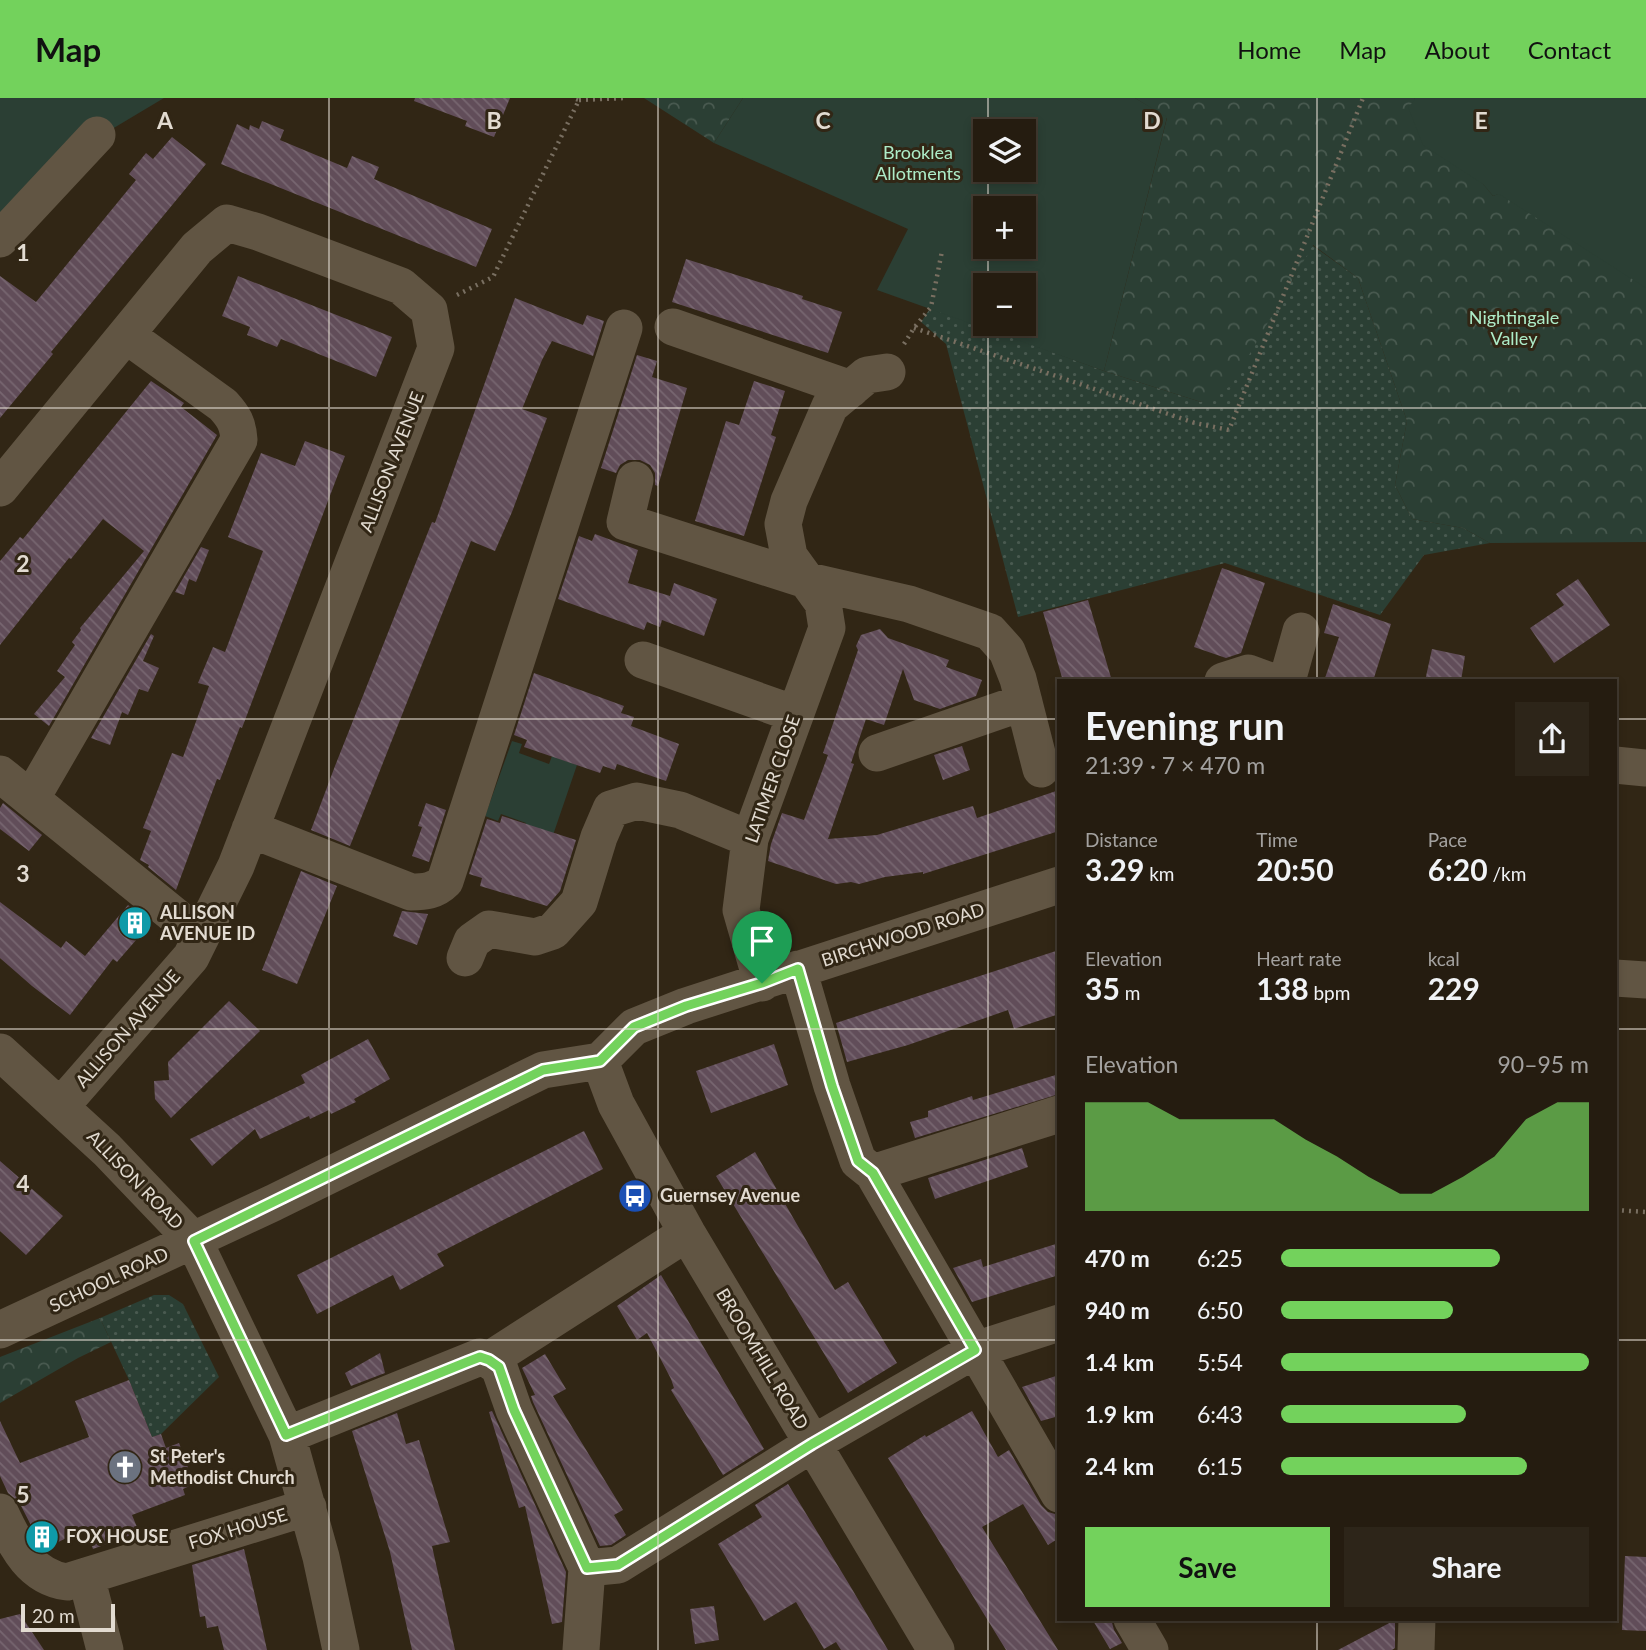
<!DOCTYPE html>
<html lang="en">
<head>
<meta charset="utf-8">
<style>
  :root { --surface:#251c10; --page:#2d2519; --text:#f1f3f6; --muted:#a3a19f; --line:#423a30; --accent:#73d25c }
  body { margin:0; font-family:Lato,sans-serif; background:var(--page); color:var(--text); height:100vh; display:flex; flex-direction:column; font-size:26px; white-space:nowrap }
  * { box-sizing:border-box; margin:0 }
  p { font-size:23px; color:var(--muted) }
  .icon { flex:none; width:38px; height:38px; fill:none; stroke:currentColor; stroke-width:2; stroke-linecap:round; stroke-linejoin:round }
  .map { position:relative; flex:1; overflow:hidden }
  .drawer { position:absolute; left:1057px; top:581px; width:560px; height:942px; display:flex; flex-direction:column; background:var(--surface); border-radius:0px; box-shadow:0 4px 10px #0003,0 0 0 2px var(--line) }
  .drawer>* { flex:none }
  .buttons { position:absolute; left:973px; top:21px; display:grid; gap:14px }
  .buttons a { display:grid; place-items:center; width:63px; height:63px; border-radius:0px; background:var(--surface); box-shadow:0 4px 10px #0003,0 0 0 2px var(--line); font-size:35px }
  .scale { position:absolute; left:21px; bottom:18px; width:94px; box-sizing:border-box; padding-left:7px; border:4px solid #e2dbd1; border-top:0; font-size:19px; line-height:24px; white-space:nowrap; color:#e2dbd1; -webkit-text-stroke:5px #312615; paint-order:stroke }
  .pin { position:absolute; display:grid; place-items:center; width:60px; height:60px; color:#fff; margin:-72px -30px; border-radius:50% 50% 50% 0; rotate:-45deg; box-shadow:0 0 7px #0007 }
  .pin .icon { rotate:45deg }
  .round { display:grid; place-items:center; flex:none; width:74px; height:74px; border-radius:0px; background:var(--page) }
  .summary { display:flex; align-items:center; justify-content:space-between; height:119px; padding:0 28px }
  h1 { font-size:38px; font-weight:700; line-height:52px }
  .stats { display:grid; grid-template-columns:repeat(3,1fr); gap:10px; height:119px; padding:7px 28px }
  .stats div { display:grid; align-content:center }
  .stats b { font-size:30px; font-weight:700 }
  .stats small { font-size:19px; font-weight:400 }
  .stats p { font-size:19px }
  .chart { height:196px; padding:14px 28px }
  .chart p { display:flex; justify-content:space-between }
  .chart svg { width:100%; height:126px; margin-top:7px; fill:var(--accent); opacity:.7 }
  .button { display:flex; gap:14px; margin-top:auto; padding:14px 28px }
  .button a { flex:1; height:80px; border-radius:0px; background:var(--accent); color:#111; font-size:28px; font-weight:700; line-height:80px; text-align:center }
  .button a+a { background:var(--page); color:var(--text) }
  ul { padding:0 28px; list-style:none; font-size:23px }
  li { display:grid; grid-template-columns:112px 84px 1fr; align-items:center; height:52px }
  li i { height:18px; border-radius:9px; background:var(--accent) }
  header { display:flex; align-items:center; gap:42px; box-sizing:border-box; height:98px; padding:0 35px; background:var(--accent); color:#111 }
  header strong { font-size:33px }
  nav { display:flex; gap:38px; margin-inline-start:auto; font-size:24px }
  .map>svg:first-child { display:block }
</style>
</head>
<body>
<header>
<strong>Map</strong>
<nav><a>Home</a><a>Map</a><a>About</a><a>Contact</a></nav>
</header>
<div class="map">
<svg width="1646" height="1552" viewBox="0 0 1646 1552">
  <defs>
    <pattern id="grass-dots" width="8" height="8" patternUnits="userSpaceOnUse" patternTransform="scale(1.75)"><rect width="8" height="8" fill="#2b3f34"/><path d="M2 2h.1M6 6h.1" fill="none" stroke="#495a50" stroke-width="1.8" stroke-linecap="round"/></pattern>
    <pattern id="forest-crowns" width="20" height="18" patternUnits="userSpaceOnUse" patternTransform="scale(1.75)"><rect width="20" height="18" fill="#2b3f34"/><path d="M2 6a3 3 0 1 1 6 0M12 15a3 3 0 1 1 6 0" fill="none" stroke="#495a50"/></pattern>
    <pattern id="building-back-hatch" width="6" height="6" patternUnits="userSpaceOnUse" patternTransform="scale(1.75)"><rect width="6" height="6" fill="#614d59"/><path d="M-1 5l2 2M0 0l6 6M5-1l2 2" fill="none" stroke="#776670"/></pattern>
  </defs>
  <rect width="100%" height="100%" fill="#312615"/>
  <path fill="url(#grass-dots)" d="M 1312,147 L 1358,180 L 1407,323 L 1395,387 L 1412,421 L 1463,430 L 1490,445 L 1424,457 L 1380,517 L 1225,465 L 1018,519 L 946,246 L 921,224 L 931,209 L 1104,273 L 1201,304 L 1292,183 Z
    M 154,1197 L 169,1197 L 183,1206 L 219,1279 L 161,1336 L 152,1339 L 129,1282 L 100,1220 Z"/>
  <path fill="url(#forest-crowns)" d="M 644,0 L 743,0 L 714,45 Z
    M 1135,0 L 1414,0 L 1493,98 L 1554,73 L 1646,166 L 1646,444 L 1490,445 L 1463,430 L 1412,421 L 1395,387 L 1407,323 L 1358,180 L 1313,147 L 1231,288 L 1201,304 L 1104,273 L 1167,20 Z
    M 100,1220 L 111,1244 L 78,1260 L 0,1305 L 0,1259 Z"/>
  <path fill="#2b3f34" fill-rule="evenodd" d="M 0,0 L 164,0 L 92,43 L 0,140 Z
    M 743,0 L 1135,0 L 1167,19 L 1104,273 L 877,192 L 908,131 L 714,45 ZM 985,33 L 1024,33 L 1024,72 L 985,72 ZM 985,110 L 1024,110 L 1024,149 L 985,149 ZM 1024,187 L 1024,226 L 985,226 L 985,187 Z
    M 1414,0 L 1646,0 L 1646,190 L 1499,96 L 1493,98 L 1483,86 L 1423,47 L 1408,9 L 1415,2 Z
    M 512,643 L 522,646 L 519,655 L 549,666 L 552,658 L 577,667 L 552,740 L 524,731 L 526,725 L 501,716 L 498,723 L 485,718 Z"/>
  <path fill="url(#building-back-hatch)" d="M 415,0 L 510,0 L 494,39 L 465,28 L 467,23 L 414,3 Z
    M 262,23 L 284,32 L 280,42 L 347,70 L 352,58 L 379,69 L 374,81 L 492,131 L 476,169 L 221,66 L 237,26 L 249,32 L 250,27 L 259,31 Z
    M 172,39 L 206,66 L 51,254 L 53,256 L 0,320 L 0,178 L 36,204 L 136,82 L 129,76 L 146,55 L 153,61 Z
    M 686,161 L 803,198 L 802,201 L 842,214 L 828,255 L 672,204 Z
    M 238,178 L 392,239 L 376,279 L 281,241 L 277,249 L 247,237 L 250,229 L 222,218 Z
    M 515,200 L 583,227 L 587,217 L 604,223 L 593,258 L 552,243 L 542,262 L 522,311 L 547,320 L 512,414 L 495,453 L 471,443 L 350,748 L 311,732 L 335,668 L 432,424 L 435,425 Z
    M 637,257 L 657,263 L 652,279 L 687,290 L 658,388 L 655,387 L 655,375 L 650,367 L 640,362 L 628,362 L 620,367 L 616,375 L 601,370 Z
    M 151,283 L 184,305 L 181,309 L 217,337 L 49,628 L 34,616 L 65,579 L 57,573 L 75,547 L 72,544 L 81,532 L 80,530 L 144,453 L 103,421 L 71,461 L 69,460 L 0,547 L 0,463 L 20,439 L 23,441 Z
    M 754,283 L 785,293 L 771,337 L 776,339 L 744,438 L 695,423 L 726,323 L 739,327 Z
    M 305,343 L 345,358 L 242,630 L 240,629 L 220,682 L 217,681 L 176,792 L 148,769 L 149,767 L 140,762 L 151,733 L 143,730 L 172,655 L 183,659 L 209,588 L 198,585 L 213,549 L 225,554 L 263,453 L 228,439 L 261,355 L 295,368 Z
    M 595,436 L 638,452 L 628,485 L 670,498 L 674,485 L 717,501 L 704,538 L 662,522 L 660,529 L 647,524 L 644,532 L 558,501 L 579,438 L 592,443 Z
    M 201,449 L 209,452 L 196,484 L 189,481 L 184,497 L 175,494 Z
    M 1222,470 L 1265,485 L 1241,555 L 1226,560 L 1194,549 Z
    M 1578,481 L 1610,527 L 1554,565 L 1530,530 L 1564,507 L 1556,496 Z
    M 1088,502 L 1112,583 L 1063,583 L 1043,514 Z
    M 1333,506 L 1391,526 L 1373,583 L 1324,583 L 1339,539 L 1324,535 Z
    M 880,531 L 888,540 L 949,562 L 946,569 L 982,582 L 976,598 L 940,611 L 914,602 L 903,571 L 884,627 L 866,621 L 851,665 L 854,666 L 828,741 L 877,737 L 973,708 L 977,720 L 1059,692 L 1059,733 L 923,776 L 923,774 L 885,779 L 859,786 L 851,784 L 836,786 L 768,763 L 771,746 L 782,715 L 804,722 L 828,657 L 823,655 L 858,552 L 856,548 L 861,537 Z
    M 151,536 L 154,538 L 143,563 L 159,570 L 148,594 L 139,591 L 128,617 L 122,614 L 110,647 L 91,640 Z
    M 1432,551 L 1465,558 L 1461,583 L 1425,583 Z
    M 534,575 L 624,608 L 621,615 L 634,619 L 631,628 L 679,646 L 666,683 L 617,666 L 615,672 L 603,668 L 600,675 L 524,649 L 527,642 L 514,637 Z
    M 962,648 L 970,672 L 943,682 L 934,657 Z
    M 3,705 L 42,737 L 29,753 L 0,731 L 0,710 Z
    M 426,705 L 446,712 L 429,764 L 412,758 L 422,729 L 418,728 Z
    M 502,718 L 576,742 L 560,793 L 547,808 L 480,788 L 482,780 L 469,776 L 487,721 L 500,725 Z
    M 301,773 L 337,788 L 297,886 L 262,872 Z
    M 0,804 L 61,850 L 66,843 L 85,858 L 128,807 L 151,825 L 147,824 L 150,826 L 117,864 L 113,861 L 70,917 L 32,888 L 0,860 Z
    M 402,813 L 428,816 L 417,847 L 393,838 Z
    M 1059,852 L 1059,916 L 1014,931 L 1008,912 L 908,947 L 847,964 L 836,925 Z
    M 229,903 L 260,933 L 171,1020 L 155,1001 L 154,983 L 169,982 L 168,964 Z
    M 368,941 L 390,981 L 354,1001 L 356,1004 L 331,1016 L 329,1012 L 310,1021 L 309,1018 L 260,1041 L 255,1031 L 212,1068 L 190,1041 L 305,985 L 301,977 Z
    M 774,946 L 788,987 L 711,1015 L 696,973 Z
    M 1059,976 L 1059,996 L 915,1040 L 910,1024 L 928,1019 L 928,1013 L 972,998 L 973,1002 Z
    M 584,1033 L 603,1071 L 437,1156 L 444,1168 L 400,1192 L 393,1177 L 317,1216 L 297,1177 Z
    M 1022,1050 L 1028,1069 L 935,1101 L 928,1080 Z
    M 755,1054 L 835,1192 L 848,1184 L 897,1265 L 848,1295 L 716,1078 Z
    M 0,1063 L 63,1118 L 26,1157 L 0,1133 Z
    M 1059,1145 L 1059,1177 L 972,1204 L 953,1170 L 981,1161 L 983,1169 Z
    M 661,1177 L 764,1351 L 723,1377 L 671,1292 L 674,1290 L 671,1281 L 647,1235 L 637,1242 L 617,1208 Z
    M 380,1255 L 385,1275 L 351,1288 L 345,1275 Z
    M 545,1256 L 566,1291 L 553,1298 L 623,1412 L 614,1417 L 626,1437 L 611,1447 L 600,1448 L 533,1304 L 531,1298 L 535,1297 L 522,1270 Z
    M 1059,1277 L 1059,1318 L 1041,1323 L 1022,1289 Z
    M 129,1282 L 152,1339 L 161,1336 L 166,1350 L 179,1345 L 194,1386 L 183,1391 L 185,1397 L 132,1417 L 139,1434 L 93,1451 L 85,1431 L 46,1450 L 36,1437 L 19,1404 L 8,1395 L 0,1378 L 0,1323 L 20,1365 L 89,1339 L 75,1303 Z
    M 492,1313 L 566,1474 L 562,1524 L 552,1526 L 525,1408 L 519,1410 L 489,1314 Z
    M 972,1313 L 998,1359 L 1009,1352 L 1041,1407 L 1048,1414 L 1055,1416 L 1059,1423 L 1059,1440 L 1048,1447 L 1023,1406 L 982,1429 L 1058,1552 L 1006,1552 L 888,1360 L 925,1337 L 926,1339 Z
    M 397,1315 L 406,1346 L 419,1342 L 450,1444 L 432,1448 L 455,1552 L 412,1552 L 390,1454 L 352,1333 Z
    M 788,1386 L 849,1486 L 888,1552 L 841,1552 L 836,1544 L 824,1551 L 796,1504 L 764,1523 L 718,1446 L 762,1419 L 755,1407 Z
    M 244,1451 L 256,1502 L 267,1552 L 224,1552 L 218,1528 L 207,1530 L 205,1518 L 200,1519 L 192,1467 Z
    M 1625,1458 L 1646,1459 L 1646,1533 L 1622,1532 Z
    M 714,1508 L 719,1542 L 695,1546 L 690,1511 Z
    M 20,1516 L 44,1552 L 0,1552 L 0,1521 Z
    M 1092,1521 L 1111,1521 L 1114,1532 L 1122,1545 L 1110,1551 Z
    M 1395,1522 L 1395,1550 L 1392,1552 L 1338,1552 Z"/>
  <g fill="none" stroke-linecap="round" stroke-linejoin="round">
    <path stroke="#796f61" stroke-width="4.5" stroke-dasharray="2 5" stroke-linecap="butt" d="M 579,2 L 625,0
      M 457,197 L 493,179 L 579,2 L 573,0
      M 914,230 L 1195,325 L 1229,332 L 1363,0
      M 904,246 L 914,230 L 931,209 L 942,153
      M 1615,1112 L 1646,1114"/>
    <path stroke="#615543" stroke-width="37" d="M 0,141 L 97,37
      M 673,229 L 851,291
      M 635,382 L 625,424 L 809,483 L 909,506 L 990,534 L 1007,553 L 1018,581 L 1041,671
      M 0,390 L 197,150 L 227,125 L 258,134 L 401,188 L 429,212 L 436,250 L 236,768 L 191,859 L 61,1008
      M 643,562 L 795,616
      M 1223,583 L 1248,575 L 1270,583
      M 1287,583 L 1301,533
      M 877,655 L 1024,604
      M 1615,667 L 1646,670
      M 0,676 L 201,839
      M 31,701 L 239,342 C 238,326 234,319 223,307 L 126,237
      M 250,731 L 411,794 C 425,794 435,793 445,783 L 624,230
      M 465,860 L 472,843 L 489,831 L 535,839 L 553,833 L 579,804 L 599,739 L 611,711 L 637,703 L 680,712 L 750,741
      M 798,871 L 832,988 L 858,1063 L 873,1075 L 1059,1396
      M 1615,880 L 1646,882
      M 762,885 L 741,812 L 750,741 L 827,530 L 823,505 L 789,458 L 783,426 L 789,403 L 830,308 L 867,277 L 887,274
      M 0,954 L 107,1052 L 194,1143 L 287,1337 L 321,1459 L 341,1552
      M 600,963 L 616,1006 L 687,1135 L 936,1552
      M 600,963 L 634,929 L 686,908 L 1059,787
      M 873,1075 L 1059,1016
      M 0,1232 L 273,1105 L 543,972 L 600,963
      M 489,1262 L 687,1135
      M 287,1337 L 480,1259 L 489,1262 L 499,1269 L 514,1312 L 587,1470 L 581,1552
      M 0,1414 C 15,1445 29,1479 67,1484 L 308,1409
      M 587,1470 L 618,1467 L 812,1346 L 975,1252 L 1059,1225
      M 86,1478 L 105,1552
      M 1132,1521 L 1150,1552
      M 1416,1552 L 1417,1521"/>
  </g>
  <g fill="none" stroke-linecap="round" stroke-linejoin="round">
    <g stroke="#fff" stroke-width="14">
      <path id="route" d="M 798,871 L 832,988 L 858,1063 L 873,1075 L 975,1252 L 812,1346 L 618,1467 L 587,1470 L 514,1312 L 499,1269 L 489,1262 L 480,1259 L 467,1264 L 286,1337 L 194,1143 L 543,972 L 600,963 L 634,929 L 686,908 L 762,885 Z"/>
    </g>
    <use href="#route" stroke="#73d25c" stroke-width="9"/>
  </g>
  <path fill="none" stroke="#e2dbd1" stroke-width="2" stroke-opacity="0.55" d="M 329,0 L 329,1552M 658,0 L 658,1552M 988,0 L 988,33M 1317,0 L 1317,583M 988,72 L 988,110M 988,149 L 988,187M 988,226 L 988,1552M 0,310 L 1646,310M 0,621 L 1059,621M 1615,621 L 1646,621M 0,931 L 1059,931M 1615,931 L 1646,931M 0,1242 L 1059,1242M 1615,1242 L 1646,1242M 1317,1521 L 1317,1552"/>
  <defs>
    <g id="building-disc" transform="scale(1.75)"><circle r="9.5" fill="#0f9aa8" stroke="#312615"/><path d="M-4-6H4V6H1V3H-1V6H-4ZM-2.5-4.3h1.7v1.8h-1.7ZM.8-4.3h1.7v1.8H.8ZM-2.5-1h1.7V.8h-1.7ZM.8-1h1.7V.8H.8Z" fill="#fff"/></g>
    <g id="bus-disc" transform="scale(1.75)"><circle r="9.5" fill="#1a4fb4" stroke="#312615"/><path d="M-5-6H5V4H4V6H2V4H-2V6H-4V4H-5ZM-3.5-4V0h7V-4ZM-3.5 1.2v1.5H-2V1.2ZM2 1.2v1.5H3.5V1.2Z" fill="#fff"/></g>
    <g id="church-disc" transform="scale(1.75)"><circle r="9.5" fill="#6b7280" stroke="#312615"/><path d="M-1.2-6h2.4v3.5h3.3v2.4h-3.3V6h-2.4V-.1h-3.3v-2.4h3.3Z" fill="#fff"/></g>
  </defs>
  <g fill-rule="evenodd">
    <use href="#building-disc" x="135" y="825"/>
    <use href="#bus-disc" x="635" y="1098"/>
    <use href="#church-disc" x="125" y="1369"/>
    <use href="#building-disc" x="42" y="1439"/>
  </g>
  <g text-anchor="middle" stroke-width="6" stroke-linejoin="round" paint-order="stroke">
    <g font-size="18" fill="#adecc8" stroke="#312615">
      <text x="918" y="61">Brooklea<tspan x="918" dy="21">Allotments</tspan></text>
      <text x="1514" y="226">Nightingale<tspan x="1514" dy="21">Valley</tspan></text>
    </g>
    <g font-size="18" fill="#e2dbd1" stroke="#312615">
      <text transform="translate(392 364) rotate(-69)" y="6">ALLISON AVENUE</text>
      <text transform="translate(773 681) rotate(-71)" y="6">LATIMER CLOSE</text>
      <text transform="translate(903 837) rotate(-18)" y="6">BIRCHWOOD ROAD</text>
      <text transform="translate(128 931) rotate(-49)" y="6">ALLISON AVENUE</text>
      <text transform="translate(135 1082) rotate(46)" y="6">ALLISON ROAD</text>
      <text transform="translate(109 1182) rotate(-25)" y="6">SCHOOL ROAD</text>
      <text transform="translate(762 1261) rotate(59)" y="6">BROOMHILL ROAD</text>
      <text transform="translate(238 1431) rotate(-17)" y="6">FOX HOUSE</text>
    </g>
    <g font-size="18" font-weight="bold" fill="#e2dbd1" stroke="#312615" text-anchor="start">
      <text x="160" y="821">ALLISON<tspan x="160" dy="21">AVENUE ID</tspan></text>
      <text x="660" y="1104">Guernsey Avenue</text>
      <text x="150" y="1365">St Peter's<tspan x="150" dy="21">Methodist Church</tspan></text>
      <text x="66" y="1445">FOX HOUSE</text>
    </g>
  </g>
  <g font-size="23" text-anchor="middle" font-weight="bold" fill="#e2dbd1" stroke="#312615" stroke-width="6" stroke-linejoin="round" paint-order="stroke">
    <text x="165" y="31">A</text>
    <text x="494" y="31">B</text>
    <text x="823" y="31">C</text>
    <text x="1152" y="31">D</text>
    <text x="1481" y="31">E</text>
    <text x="23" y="163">1</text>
    <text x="23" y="474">2</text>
    <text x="23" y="784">3</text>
    <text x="23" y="1094">4</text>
    <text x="23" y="1405">5</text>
  </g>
</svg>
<div class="buttons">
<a><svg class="icon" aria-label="layers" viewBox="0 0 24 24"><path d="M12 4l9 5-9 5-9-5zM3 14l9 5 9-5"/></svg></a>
<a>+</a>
<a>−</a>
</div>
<div class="scale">20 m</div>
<div class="pin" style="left:762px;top:885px;background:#1e9e55"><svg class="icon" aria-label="arrive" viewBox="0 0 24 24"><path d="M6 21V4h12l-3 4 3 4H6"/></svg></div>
<section class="drawer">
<div class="summary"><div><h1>Evening run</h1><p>21:39 · 7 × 470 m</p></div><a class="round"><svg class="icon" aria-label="share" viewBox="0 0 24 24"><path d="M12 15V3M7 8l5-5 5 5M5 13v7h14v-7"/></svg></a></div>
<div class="stats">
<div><p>Distance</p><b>3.29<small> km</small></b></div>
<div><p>Time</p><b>20:50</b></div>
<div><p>Pace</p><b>6:20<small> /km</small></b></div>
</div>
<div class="stats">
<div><p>Elevation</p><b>35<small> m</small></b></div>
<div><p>Heart rate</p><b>138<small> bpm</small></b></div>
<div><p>kcal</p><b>229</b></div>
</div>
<div class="chart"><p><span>Elevation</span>90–95 m</p>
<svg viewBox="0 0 160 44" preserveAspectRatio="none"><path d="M0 44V6L10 6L20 6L30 12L40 12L50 12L60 12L70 19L80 25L90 32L100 38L110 38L120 32L130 25L140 12L150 6L160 6V44z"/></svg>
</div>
<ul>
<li><b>470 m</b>6:25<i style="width:71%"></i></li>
<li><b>940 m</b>6:50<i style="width:56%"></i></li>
<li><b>1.4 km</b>5:54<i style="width:100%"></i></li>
<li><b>1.9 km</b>6:43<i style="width:60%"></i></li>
<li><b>2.4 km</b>6:15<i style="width:80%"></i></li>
</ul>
<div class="button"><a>Save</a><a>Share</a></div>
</section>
</div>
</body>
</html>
